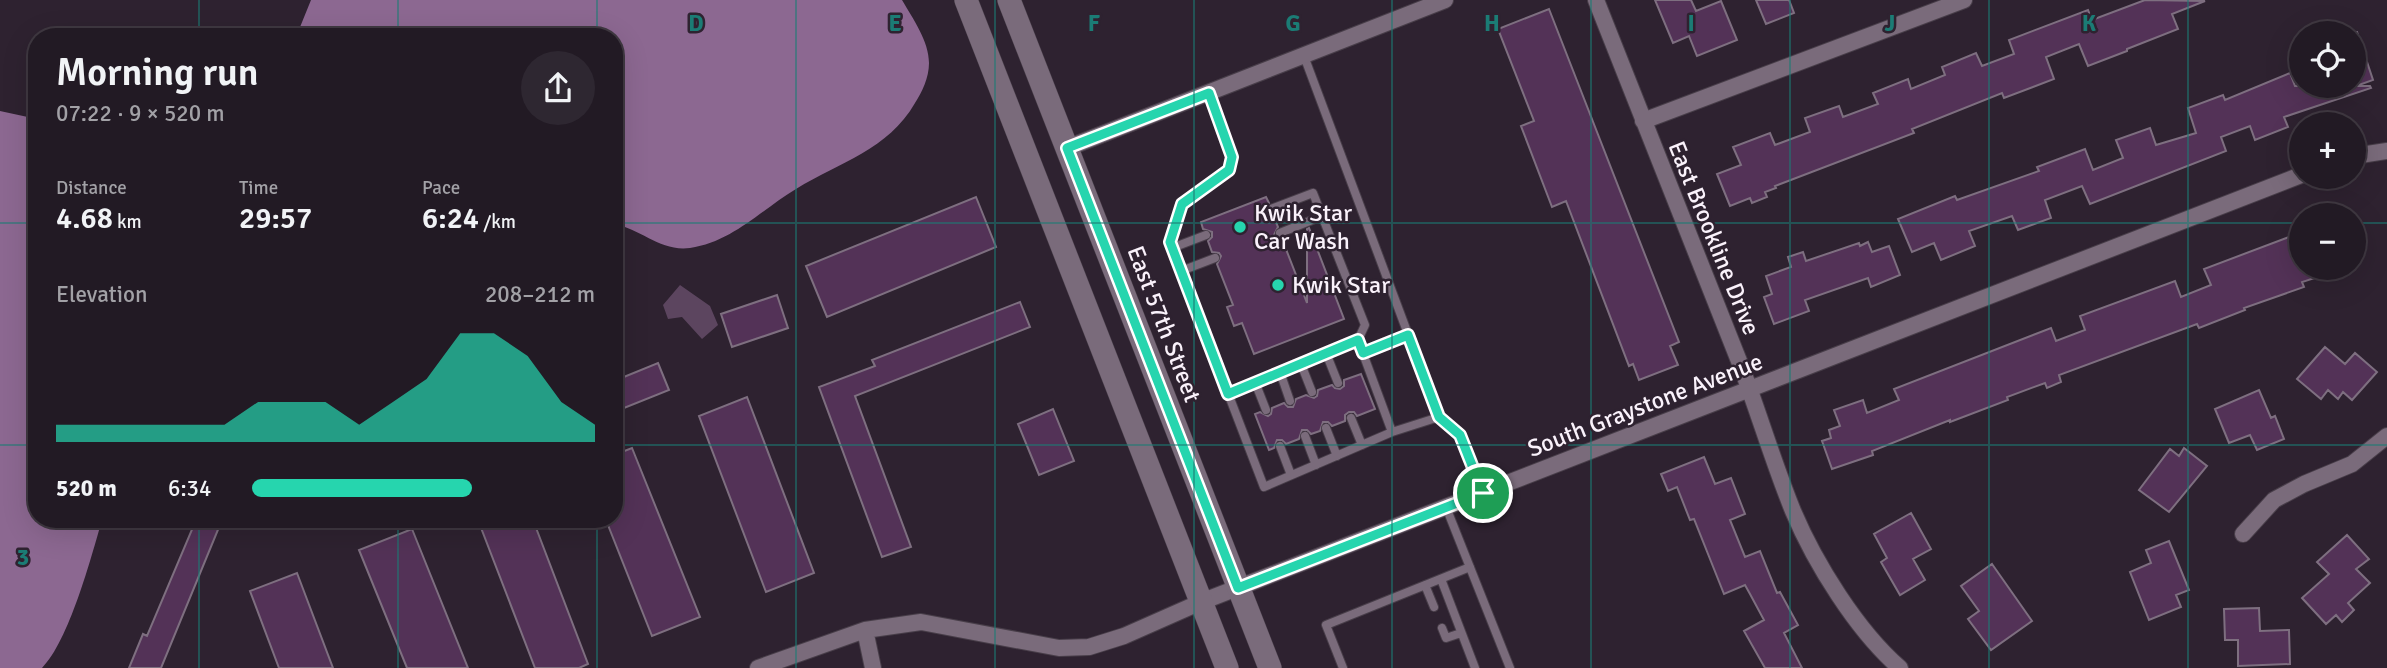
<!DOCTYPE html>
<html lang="en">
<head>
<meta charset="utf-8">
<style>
  :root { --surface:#221a24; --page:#2e2731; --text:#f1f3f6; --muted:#a2a1a6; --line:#3f3841; --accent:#26d5ae }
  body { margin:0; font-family:Signika,sans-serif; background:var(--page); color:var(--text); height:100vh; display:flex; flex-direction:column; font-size:26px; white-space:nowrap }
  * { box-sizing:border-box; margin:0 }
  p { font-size:23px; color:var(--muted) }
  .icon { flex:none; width:38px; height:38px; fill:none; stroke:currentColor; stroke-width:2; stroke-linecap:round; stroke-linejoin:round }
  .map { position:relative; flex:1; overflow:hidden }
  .sheet { position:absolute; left:28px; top:28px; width:595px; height:500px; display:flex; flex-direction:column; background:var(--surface); border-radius:28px; box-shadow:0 7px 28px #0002,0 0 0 2px var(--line) }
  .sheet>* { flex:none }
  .tools { position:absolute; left:2289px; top:21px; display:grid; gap:14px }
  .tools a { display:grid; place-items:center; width:77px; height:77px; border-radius:50%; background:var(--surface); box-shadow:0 7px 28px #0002,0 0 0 2px var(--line); font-size:35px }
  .pin { position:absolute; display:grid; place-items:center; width:60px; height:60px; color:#fff; margin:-30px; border:4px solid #fff; border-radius:50%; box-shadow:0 2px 7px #0007 }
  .round { display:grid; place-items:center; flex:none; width:74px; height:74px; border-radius:37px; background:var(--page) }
  .summary { display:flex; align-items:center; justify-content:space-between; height:119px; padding:0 28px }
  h1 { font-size:38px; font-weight:600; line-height:52px }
  .metrics { display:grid; grid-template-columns:repeat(3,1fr); gap:10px; height:119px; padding:7px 28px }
  .metrics div { display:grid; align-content:center }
  .metrics b { font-size:30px; font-weight:600 }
  .metrics small { font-size:19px; font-weight:400 }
  .metrics p { font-size:19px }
  .chart { height:196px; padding:14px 28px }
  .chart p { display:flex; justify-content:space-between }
  .chart svg { width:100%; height:126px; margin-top:7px; fill:var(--accent); opacity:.7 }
  ul { padding:0 28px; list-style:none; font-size:23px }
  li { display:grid; grid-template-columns:112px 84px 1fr; align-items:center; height:52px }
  li i { height:18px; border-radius:9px; background:var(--accent) }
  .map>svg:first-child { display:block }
</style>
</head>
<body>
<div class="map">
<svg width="2387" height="668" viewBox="0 0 2387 668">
  <rect width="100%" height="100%" fill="#2e2230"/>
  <path fill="#5c455f" d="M 680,285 L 710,306 L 718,325 L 702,339 L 682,317 L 668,319 L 663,305 Z"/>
  <path fill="#8c6891" d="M 311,0 L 902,0 C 913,19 929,41 929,63 C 929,78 922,92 915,103 C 888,150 840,162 796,189 C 761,210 732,242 690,248 C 661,252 641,229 614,224 L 614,37 L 296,37 Z
    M 0,111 L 37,119 L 37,520 L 102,520 C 91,558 69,641 42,668 L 0,668 Z"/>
  <path fill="#533257" stroke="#7e6f80" stroke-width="2" d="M 1655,0 L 1691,0 L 1696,11 L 1721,1 L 1737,40 L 1697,56 L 1689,36 L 1673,43 Z
    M 1756,0 L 1789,0 L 1794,13 L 1766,24 Z
    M 2145,0 L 2205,1 L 2172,14 L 2178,29 L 2127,49 L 2127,51 L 2088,66 L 2079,44 L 2046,57 L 2054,79 L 2004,98 L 2002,93 L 1912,129 L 1914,133 L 1775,186 L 1776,188 L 1765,192 L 1767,197 L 1752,203 L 1750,198 L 1730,206 L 1717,174 L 1741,165 L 1733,147 L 1770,133 L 1775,145 L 1810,132 L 1805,118 L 1839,106 L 1843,117 L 1878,104 L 1873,93 L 1908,79 L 1911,89 L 1945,75 L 1942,67 L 1976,53 L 1982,66 L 2014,54 L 2009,40 L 2088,10 L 2092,20 Z
    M 1549,9 L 1679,342 L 1670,346 L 1678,365 L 1639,380 L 1633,364 L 1629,366 L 1566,201 L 1552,207 L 1521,126 L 1534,121 L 1498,29 Z
    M 2354,32 L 2357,32 L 2373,80 L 2356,86 L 2370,86 L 2371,88 L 2284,117 L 2288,127 L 2255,140 L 2250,126 L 2221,137 L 2226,151 L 2090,204 L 2082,186 L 2045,200 L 2051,218 L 2018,230 L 2012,216 L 1969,231 L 1975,246 L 1941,260 L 1934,243 L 1912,252 L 1898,219 L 1955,196 L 1957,200 L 2039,171 L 2037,167 L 2085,149 L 2093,170 L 2123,158 L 2116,140 L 2150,128 L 2156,145 L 2196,133 L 2188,108 L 2223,95 L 2225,100 L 2290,73 L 2295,86 L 2354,86 Z
    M 976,197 L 996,247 L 827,317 L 806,266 Z
    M 1266,197 L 1269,203 L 1265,207 L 1265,212 L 1273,215 L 1278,227 L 1274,235 L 1277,239 L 1282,239 L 1307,303 L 1307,229 L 1309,228 L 1344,319 L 1254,354 L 1242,323 L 1234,326 L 1227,307 L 1233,305 L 1217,264 L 1221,256 L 1219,253 L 1212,252 L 1208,241 L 1212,237 L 1212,232 L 1203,229 L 1201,222 Z
    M 2297,234 L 2301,246 L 2301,268 L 2335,268 L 2336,271 L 2302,282 L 2304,287 L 2244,308 L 2245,310 L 2199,328 L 2197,324 L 2059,375 L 2061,382 L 2047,388 L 2045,383 L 2007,397 L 2008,400 L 1950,422 L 1950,420 L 1872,451 L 1873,455 L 1832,469 L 1822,441 L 1831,438 L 1829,430 L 1840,426 L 1834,410 L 1863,400 L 1867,413 L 1899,400 L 1894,389 L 2051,328 L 2056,341 L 2085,330 L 2080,316 L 2175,281 L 2181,297 L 2211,285 L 2204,269 Z
    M 1868,242 L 1872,252 L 1889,246 L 1900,275 L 1871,287 L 1868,278 L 1805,300 L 1809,311 L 1774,324 L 1764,297 L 1772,294 L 1766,276 L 1791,267 L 1788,257 L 1803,252 L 1806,261 L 1859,243 L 1860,246 Z
    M 777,295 L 788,328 L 732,347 L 721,314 Z
    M 1020,302 L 1030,327 L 855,396 L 911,547 L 882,557 L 819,387 L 875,366 L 872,360 Z
    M 2325,347 L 2345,364 L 2355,353 L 2377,372 L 2352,400 L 2343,392 L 2338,399 L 2328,390 L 2321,399 L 2297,379 Z
    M 658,363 L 669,390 L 614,412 L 614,381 Z
    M 1361,374 L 1375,409 L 1357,416 L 1354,412 L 1349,412 L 1345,415 L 1345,421 L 1332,426 L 1328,422 L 1323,422 L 1320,431 L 1311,434 L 1307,430 L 1302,430 L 1299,439 L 1286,444 L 1282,440 L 1277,440 L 1274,448 L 1269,450 L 1255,414 L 1260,412 L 1268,416 L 1271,414 L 1272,408 L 1284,403 L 1288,407 L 1293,407 L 1296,399 L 1306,395 L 1314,398 L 1317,396 L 1318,390 L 1332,385 L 1335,388 L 1340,389 L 1344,386 L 1344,380 Z
    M 2259,390 L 2271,418 L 2275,416 L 2284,439 L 2257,450 L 2250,435 L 2229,443 L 2215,409 Z
    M 747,397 L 814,573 L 766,592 L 699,416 Z
    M 1053,409 L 1074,461 L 1039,475 L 1018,424 Z
    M 632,448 L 700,617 L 652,636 L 606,520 L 614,520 L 614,455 Z
    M 2184,448 L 2207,466 L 2169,512 L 2139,490 L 2170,449 L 2179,456 Z
    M 1704,457 L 1715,484 L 1731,478 L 1745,514 L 1730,520 L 1745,557 L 1760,551 L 1777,593 L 1780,592 L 1798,625 L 1784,633 L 1802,668 L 1765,668 L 1744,631 L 1764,620 L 1750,594 L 1745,585 L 1724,594 L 1694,519 L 1690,520 L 1677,487 L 1668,491 L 1661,474 Z
    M 1911,513 L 1931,549 L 1913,559 L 1925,580 L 1900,595 L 1881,562 L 1887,558 L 1874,534 Z
    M 196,520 L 222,520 L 161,668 L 129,668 L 143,634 L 147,636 Z
    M 478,520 L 533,520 L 588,664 L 579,668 L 535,668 Z
    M 412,529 L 468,668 L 407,668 L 359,550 Z
    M 2347,535 L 2369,559 L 2356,569 L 2370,583 L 2348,603 L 2354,610 L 2342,622 L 2336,615 L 2326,624 L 2302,598 L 2329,574 L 2317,562 Z
    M 2169,541 L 2189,590 L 2176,595 L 2181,607 L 2149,620 L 2130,572 L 2151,563 L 2146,550 Z
    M 1992,564 L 2032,621 L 1991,650 L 1968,619 L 1979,611 L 1961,586 Z
    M 297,573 L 333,668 L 279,668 L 250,591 Z
    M 2259,608 L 2260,631 L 2289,630 L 2290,664 L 2238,666 L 2238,640 L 2225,640 L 2224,609 Z"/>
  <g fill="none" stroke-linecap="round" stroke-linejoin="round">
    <g stroke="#483e49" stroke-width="10">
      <path id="lane" d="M 1304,56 L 1439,417
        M 1209,93 L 1232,157 L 1229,170 L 1182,204 L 1170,242 L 1264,487 L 1392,432 L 1358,340 L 1228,394
        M 1271,209 L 1313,193 L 1365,325 L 1358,340
        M 1280,233 L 1322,216
        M 1172,248 L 1206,235
        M 1181,271 L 1215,258
        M 1326,353 L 1338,383
        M 1363,353 L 1408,335
        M 1301,364 L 1312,392
        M 1280,372 L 1290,401
        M 1255,382 L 1266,410
        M 1351,418 L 1362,445
        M 1326,428 L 1337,456
        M 1392,432 L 1439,417 L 1460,435 L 1483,493
        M 1305,436 L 1316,465
        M 1280,446 L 1291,475
        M 1446,507 L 1510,668
        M 1441,579 L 1475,668
        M 1425,585 L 1434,607
        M 1442,628 L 1446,638 L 1461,633
        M 1343,668 L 1326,625 L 1470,567"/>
    </g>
    <g stroke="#483e49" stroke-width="18">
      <path id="street" d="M 1596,0 C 1643,121 1691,241 1739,361 C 1758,410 1773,462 1793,511 C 1815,563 1857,631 1900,668
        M 1643,121 L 1964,0
        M 1067,148 L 1445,0
        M 2354,156 L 2387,151
        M 2243,534 L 2274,500 L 2304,484 L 2352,464 L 2387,436
        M 865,630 L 873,668
        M 758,668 L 865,630 L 921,622 L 1059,648 L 1089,647 L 1124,636 L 1201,602 L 2301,175"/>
    </g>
    <g stroke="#483e49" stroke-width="24">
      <path id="secondary" d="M 966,0 L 1227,668
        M 1009,0 L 1270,668"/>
    </g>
    <use href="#lane" stroke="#7a6b7b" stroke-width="8"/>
    <use href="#street" stroke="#7a6b7b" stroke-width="16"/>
    <use href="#secondary" stroke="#7a6b7b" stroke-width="23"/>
  </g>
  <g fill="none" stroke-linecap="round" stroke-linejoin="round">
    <g stroke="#fff" stroke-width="14">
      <path id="route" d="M 1209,93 L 1232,157 L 1229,170 L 1182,204 L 1170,242 L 1228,394 L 1358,340 L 1363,353 L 1408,335 L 1439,417 L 1460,435 L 1483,493 L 1238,588 L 1067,148 Z"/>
    </g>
    <use href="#route" stroke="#26d5ae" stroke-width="9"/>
  </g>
  <path fill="none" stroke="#1b7c75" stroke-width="2" stroke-opacity="0.55" d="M 199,0 L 199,37M 398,0 L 398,37M 597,0 L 597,37M 796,0 L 796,668M 995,0 L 995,668M 1194,0 L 1194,668M 1392,0 L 1392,668M 1591,0 L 1591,668M 1790,0 L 1790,668M 1989,0 L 1989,668M 2188,0 L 2188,668M 0,223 L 37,223M 614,223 L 2301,223M 2354,223 L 2387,223M 0,445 L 37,445M 614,445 L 2387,445M 199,520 L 199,668M 398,520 L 398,668M 597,520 L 597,668"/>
  <g fill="#26d5ae" stroke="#2e2230" stroke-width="2.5">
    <circle cx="1240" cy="227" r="7"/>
    <circle cx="1278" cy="285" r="7"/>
  </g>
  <g text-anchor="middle" stroke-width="5" stroke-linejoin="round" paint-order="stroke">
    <g font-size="24" fill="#faf2fb" stroke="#2e2230" text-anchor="start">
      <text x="1254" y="221">Kwik Star<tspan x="1254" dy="28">Car Wash</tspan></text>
      <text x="1292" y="293">Kwik Star</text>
    </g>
    <g font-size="24" fill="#faf2fb" stroke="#2e2230">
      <text transform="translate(1714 238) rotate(68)" y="8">East Brookline Drive</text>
      <text transform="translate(1164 324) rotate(69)" y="8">East 57th Street</text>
      <text transform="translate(1645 405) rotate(-21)" y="8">South Graystone Avenue</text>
    </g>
  </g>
  <g font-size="23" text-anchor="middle" font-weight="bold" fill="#1b7c75" stroke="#2e2230" stroke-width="5" stroke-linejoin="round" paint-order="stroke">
    <text x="696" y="31">D</text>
    <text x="895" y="31">E</text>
    <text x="1094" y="31">F</text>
    <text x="1293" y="31">G</text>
    <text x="1492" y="31">H</text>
    <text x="1691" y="31">I</text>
    <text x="1890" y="31">J</text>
    <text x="2089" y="31">K</text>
    <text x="23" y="565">3</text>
  </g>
</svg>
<div class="tools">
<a><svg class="icon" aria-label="locate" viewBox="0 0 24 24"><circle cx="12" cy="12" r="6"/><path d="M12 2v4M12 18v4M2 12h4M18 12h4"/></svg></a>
<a>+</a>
<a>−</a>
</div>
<div class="pin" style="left:1483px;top:493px;background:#1e9e55"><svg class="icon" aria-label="arrive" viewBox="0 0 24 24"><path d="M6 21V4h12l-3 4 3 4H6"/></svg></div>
<section class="sheet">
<div class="summary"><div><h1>Morning run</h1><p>07:22 · 9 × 520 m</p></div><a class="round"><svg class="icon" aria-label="share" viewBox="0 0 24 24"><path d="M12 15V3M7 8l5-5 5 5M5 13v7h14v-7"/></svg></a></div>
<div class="metrics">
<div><p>Distance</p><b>4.68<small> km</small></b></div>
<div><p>Time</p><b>29:57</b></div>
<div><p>Pace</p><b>6:24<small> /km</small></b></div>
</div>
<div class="chart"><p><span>Elevation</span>208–212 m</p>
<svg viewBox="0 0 160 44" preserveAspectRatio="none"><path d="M0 44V38L10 38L20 38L30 38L40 38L50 38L60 30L70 30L80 30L90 38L100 30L110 22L120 6L130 6L140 14L150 30L160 38V44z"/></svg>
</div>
<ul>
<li><b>520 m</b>6:34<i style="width:64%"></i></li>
</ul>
</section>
</div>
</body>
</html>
